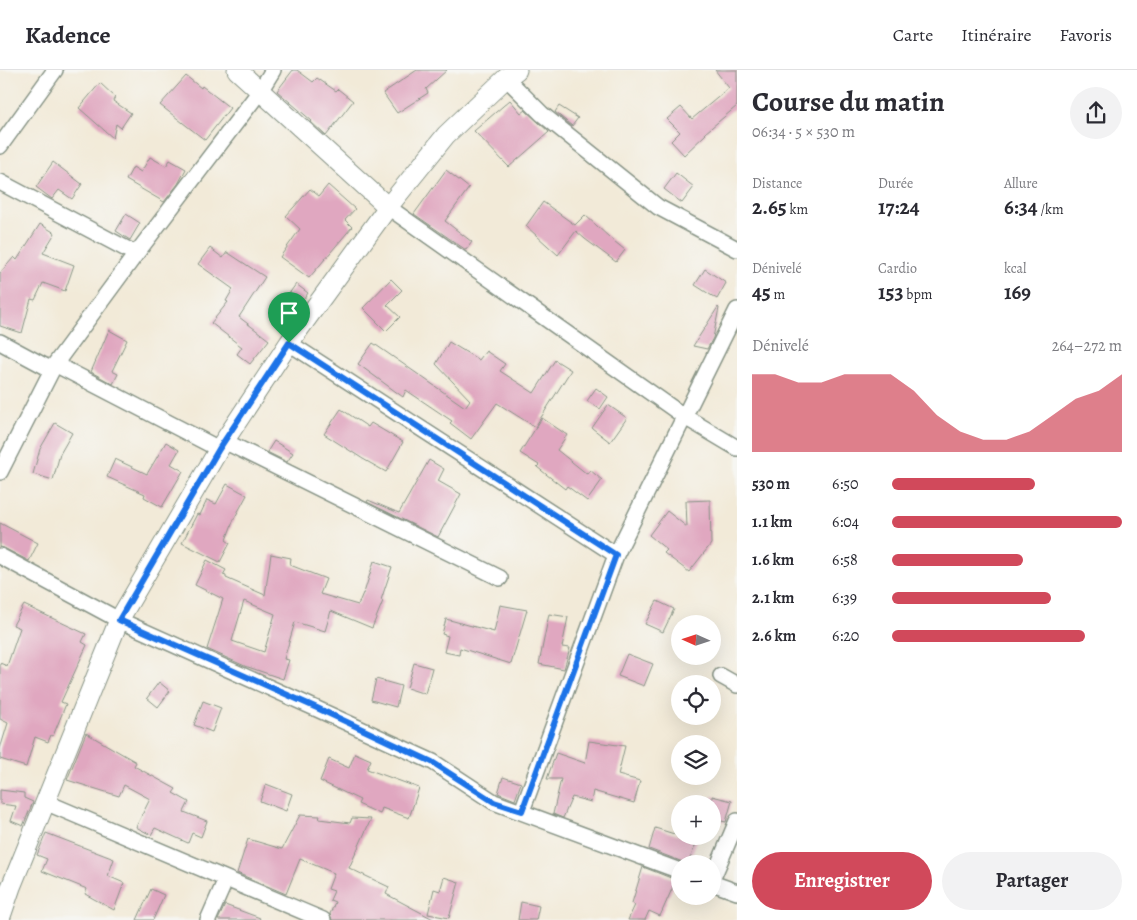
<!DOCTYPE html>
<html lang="fr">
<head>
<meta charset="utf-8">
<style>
  :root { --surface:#fff; --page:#f2f2f3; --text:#2b2b33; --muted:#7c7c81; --line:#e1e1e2; --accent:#d1495b }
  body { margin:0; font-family:Alegreya,serif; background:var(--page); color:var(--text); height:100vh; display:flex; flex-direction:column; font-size:19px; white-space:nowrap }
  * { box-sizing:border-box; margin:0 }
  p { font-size:16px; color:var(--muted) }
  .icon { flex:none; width:28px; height:28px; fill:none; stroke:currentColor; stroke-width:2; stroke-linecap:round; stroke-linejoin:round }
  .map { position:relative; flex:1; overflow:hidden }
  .drawer { display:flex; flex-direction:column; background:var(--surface); width:400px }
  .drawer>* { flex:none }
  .needle { width:32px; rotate:273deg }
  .controls { position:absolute; left:671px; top:545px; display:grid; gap:10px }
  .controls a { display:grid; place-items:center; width:50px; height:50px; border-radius:50%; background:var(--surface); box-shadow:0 5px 20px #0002; font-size:25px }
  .pin { position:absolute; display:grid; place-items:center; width:42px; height:42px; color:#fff; margin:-51px -21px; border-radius:50% 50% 50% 0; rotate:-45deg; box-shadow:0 0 5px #0007 }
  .pin .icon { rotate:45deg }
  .round { display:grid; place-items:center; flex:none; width:52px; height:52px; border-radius:26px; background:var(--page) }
  .headline { display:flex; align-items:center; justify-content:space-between; height:85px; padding:0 15px }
  h1 { font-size:28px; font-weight:600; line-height:38px }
  .figures { display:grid; grid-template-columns:repeat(3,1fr); gap:8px; height:85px; padding:5px 15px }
  .figures div { display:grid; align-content:center }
  .figures b { font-size:21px; font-weight:600 }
  .figures small { font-size:14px; font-weight:400 }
  .figures p { font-size:14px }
  .chart { height:140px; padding:10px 15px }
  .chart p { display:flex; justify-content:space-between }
  .chart svg { width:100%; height:90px; margin-top:5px; fill:var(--accent); opacity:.7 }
  .action { display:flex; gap:10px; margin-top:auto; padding:10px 15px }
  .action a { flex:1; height:58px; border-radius:30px; background:var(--accent); color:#fff; font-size:20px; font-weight:600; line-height:58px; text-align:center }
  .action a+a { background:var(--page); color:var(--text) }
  ul { padding:0 15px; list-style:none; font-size:16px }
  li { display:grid; grid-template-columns:80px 60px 1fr; align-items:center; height:38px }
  li i { height:12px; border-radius:6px; background:var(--accent) }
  header { display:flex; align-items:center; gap:30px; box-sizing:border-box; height:70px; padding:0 25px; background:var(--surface); border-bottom:1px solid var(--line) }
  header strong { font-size:24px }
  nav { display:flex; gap:28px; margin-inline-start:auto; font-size:18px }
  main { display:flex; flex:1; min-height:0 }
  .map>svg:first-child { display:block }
</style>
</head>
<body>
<header>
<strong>Kadence</strong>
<nav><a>Carte</a><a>Itinéraire</a><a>Favoris</a></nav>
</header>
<main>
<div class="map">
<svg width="737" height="850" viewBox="0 0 737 850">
  <rect width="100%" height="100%" fill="#f6f6f2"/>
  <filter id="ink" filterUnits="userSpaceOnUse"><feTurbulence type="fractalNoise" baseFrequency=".02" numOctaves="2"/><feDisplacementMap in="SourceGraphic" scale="10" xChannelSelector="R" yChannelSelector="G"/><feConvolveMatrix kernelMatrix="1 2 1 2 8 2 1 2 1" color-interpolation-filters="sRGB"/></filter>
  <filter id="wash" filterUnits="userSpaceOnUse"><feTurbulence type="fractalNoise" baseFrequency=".0096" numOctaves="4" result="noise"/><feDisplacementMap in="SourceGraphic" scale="20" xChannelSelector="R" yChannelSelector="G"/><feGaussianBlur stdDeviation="1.12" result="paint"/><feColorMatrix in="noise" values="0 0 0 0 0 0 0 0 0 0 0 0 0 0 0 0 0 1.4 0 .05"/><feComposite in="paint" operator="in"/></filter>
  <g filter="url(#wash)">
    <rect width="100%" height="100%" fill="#f2ead8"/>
    <g id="blocks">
      <path fill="#e0a7c0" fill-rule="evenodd" d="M 293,0 L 297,0 L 313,12 L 317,8 L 336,21 L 338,19 L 353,31 L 326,66 L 311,52 L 312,51 L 277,21 Z
        M 417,0 L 447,0 L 426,19 L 428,23 L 397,43 L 383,23 Z
        M 715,0 L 737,0 L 737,36 L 705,63 L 706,64 L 684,85 L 671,71 L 680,62 L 667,49 L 681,37 L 692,49 L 729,18 Z
        M 186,6 L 201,18 L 202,16 L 230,38 L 205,70 L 160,35 Z
        M 100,13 L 115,27 L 113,31 L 131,43 L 121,58 L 116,54 L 113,68 L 79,38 Z
        M 510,30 L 521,43 L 525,40 L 549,62 L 509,97 L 474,61 Z
        M 559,36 L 578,48 L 572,56 L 555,42 Z
        M 150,87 L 166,96 L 170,90 L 186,99 L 178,114 L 164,132 L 126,110 L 133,97 L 141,102 Z
        M 53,92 L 82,114 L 72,129 L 59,120 L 52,129 L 36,117 Z
        M 446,100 L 469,118 L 445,151 L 472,172 L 466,180 L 414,144 Z
        M 676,103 L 694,117 L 682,133 L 664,119 Z
        M 328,115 L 355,139 L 345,150 L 352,157 L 309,208 L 280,187 L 300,159 L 286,146 L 310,119 L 319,126 Z
        M 543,132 L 575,155 L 585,145 L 609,167 L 625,180 L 616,192 L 585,169 L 576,161 L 558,185 L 526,156 Z
        M 126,144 L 140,153 L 130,170 L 116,161 Z
        M 40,154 L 55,163 L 43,183 L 74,195 L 65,221 L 43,213 L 35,230 L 31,229 L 22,263 L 0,256 L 0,203 L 14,187 L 17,190 Z
        M 210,178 L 223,188 L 227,182 L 265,207 L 239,247 L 269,270 L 250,294 L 237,284 L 242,277 L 211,253 L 228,232 L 226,231 L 233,219 L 198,194 Z
        M 705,199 L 726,213 L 717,229 L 695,215 Z
        M 391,209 L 402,220 L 387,235 L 400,247 L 386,261 L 363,238 Z
        M 296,214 L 308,223 L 288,252 L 275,243 Z
        M 718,237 L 719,238 L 713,268 L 707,279 L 693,276 Z
        M 109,260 L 127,270 L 112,301 L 118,304 L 113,314 L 91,302 Z
        M 449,272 L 479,290 L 486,281 L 505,294 L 500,301 L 534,323 L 555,290 L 571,300 L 535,357 L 497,333 L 471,369 L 450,353 L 452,351 L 406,320 L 403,327 L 358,294 L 373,273 L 465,337 L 470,330 L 436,294 Z
        M 596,318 L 608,327 L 600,339 L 587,331 Z
        M 608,335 L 627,348 L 610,372 L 592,358 Z
        M 341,339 L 368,357 L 371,353 L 403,372 L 386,402 L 363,389 L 324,364 Z
        M 542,348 L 567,365 L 557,380 L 587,404 L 590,400 L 602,410 L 587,431 L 567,416 L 565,419 L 537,397 L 539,395 L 520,383 Z
        M 55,353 L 72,363 L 60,384 L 53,410 L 33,404 L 40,379 Z
        M 274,371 L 293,383 L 287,392 L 267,382 Z
        M 166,372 L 179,380 L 171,394 L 183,401 L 162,437 L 144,427 L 145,424 L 107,407 L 115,389 L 147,404 Z
        M 429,390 L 444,399 L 438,411 L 461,424 L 438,467 L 367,432 L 368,430 L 399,443 Z
        M 227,414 L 247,425 L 234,449 L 226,470 L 230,473 L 220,492 L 182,473 L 197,444 L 200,445 L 207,430 L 216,434 Z
        M 710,430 L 711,474 L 689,502 L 664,483 L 667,480 L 649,465 L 667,441 L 687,457 L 686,431 Z
        M 0,453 L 38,473 L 29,491 L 4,478 L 0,477 Z
        M 271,484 L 291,488 L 290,495 L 326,509 L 320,524 L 358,535 L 363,523 L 364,523 L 374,491 L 392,497 L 381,530 L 383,531 L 372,558 L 331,541 L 325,561 L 295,552 L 284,589 L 289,590 L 283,609 L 248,597 L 247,597 L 207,579 L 223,529 L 195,515 L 207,490 L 226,500 L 223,505 L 226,506 L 226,508 L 265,525 ZM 244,531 L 275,544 L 264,582 L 232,571 Z
        M 657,531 L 674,539 L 663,562 L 645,554 Z
        M 24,535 L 86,564 L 82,572 L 87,575 L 61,632 L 66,634 L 53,666 L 51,665 L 48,672 L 35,667 L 26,697 L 0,689 L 0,679 L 8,653 L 0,649 L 0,593 L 7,596 L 20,558 L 13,555 Z
        M 500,535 L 527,540 L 511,594 L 460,578 L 459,585 L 444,582 L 448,566 L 442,564 L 446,549 L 494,562 Z
        M 549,544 L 568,547 L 562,577 L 570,578 L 564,599 L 539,594 Z
        M 627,584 L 653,594 L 644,616 L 618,606 Z
        M 414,593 L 432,598 L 425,624 L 407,618 Z
        M 376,609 L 401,616 L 396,637 L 371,630 Z
        M 159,612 L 170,621 L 158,637 L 147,628 Z
        M 203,631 L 221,638 L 212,662 L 194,655 Z
        M 86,663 L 136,692 L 134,696 L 176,719 L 173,723 L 189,732 L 184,742 L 207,751 L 201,767 L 192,763 L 188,773 L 155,758 L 151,765 L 136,757 L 150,729 L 124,715 L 119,726 L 67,710 Z
        M 589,671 L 625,676 L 618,705 L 640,711 L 634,733 L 593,721 L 591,732 L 572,727 L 563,748 L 553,744 L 561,709 L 547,709 L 556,683 L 585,693 Z
        M 355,683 L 371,690 L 367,699 L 419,718 L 409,748 L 382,738 L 380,744 L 358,734 L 360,730 L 320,711 L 329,689 L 349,698 Z
        M 503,707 L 521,713 L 515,730 L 498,723 Z
        M 266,714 L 292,724 L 286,741 L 260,731 Z
        M 0,720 L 24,723 L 24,728 L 33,732 L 23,756 L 11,751 L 16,736 L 0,734 Z
        M 712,726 L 732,731 L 726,752 L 712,749 Z
        M 300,745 L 320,746 L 319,749 L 350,753 L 352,748 L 371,749 L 349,798 L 389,817 L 386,824 L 435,850 L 332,850 L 330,844 L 335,832 L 330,830 L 334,821 L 328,819 L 334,803 L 300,789 L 286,824 L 237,803 L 248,769 L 282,779 Z
        M 655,758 L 697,771 L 688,794 L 649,779 Z
        M 46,763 L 114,789 L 108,806 L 124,813 L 114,840 L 85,824 L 87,819 L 42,801 L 47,789 L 37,785 Z
        M 643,797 L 676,810 L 660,846 L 649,841 L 645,850 L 628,850 L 635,835 L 632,833 Z
        M 444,807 L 459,812 L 449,848 L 428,844 L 434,819 L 440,821 Z
        M 151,819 L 164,825 L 153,850 L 137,850 Z
        M 521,832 L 539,836 L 536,850 L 518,850 Z
        M 225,835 L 260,848 L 259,850 L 218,850 Z"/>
    </g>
  </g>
  <g filter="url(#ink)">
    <use href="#blocks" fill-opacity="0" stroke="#889486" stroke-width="1"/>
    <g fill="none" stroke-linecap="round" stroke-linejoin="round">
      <g stroke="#889486" stroke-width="18">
        <path id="minor" d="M 506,8 L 542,44 L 658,137 L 737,179
          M 0,76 L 55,0
          M 0,112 L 136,184
          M 388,137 L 685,347 L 737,378
          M 0,272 L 52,300
          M 289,273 L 616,485
          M 55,294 L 219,379
          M 224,371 L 500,508
          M 0,402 L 55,294 L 136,184 L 260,21 L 273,0
          M 0,486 L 119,550 L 317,639 L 433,692 L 494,732 L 680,801
          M 721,606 L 737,615
          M 45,732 L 323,850
          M 522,741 L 616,485 L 737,240
          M 712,810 L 737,751
          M 712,813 L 737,822
          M 208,850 L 226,809"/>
      </g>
      <g stroke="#889486" stroke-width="21">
        <path id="tertiary" d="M 237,0 L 388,137
          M 0,849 L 11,817 L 119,550 L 219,379 L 289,273 L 388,137 L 446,65 L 506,8 L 517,0"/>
      </g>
      <use href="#minor" stroke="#fff" stroke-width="15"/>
      <use href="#tertiary" stroke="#fff" stroke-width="19"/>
    </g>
  </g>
  <g fill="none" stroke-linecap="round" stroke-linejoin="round" filter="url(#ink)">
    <g stroke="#fff" stroke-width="10">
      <path id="route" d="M 289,273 L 616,485 L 522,741 L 494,732 L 432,692 L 317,638 L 119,550 L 219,379 Z"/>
    </g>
    <use href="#route" stroke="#1a73e8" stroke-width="6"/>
  </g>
</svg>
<div class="controls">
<a><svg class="needle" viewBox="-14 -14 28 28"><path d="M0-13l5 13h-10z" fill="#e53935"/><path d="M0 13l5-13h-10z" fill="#7c7c81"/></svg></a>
<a><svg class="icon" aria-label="locate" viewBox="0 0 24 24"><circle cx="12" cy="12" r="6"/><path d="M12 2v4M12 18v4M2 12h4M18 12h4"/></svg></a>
<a><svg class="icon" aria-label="layers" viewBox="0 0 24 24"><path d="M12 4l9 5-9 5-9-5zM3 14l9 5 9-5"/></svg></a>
<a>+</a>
<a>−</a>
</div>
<div class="pin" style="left:289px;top:273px;background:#1e9e55"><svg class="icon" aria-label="arrive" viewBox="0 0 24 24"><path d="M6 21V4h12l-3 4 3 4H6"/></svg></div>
</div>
<section class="drawer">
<div class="headline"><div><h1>Course du matin</h1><p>06:34 · 5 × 530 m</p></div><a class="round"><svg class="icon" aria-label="share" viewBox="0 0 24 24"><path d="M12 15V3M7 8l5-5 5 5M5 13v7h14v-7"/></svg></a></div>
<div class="figures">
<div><p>Distance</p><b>2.65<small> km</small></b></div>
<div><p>Durée</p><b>17:24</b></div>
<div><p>Allure</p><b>6:34<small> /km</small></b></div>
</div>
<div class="figures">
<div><p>Dénivelé</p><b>45<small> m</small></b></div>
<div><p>Cardio</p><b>153<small> bpm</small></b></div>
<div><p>kcal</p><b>169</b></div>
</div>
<div class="chart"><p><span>Dénivelé</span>264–272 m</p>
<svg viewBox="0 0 160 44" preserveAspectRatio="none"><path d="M0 44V6L10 6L20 10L30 10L40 6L50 6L60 6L70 14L80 26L90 34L100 38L110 38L120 34L130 26L140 18L150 14L160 6V44z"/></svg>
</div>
<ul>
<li><b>530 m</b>6:50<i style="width:62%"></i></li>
<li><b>1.1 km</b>6:04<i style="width:100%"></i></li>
<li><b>1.6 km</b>6:58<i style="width:57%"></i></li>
<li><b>2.1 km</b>6:39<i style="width:69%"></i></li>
<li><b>2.6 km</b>6:20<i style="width:84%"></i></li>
</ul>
<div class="action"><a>Enregistrer</a><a>Partager</a></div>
</section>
</main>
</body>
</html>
